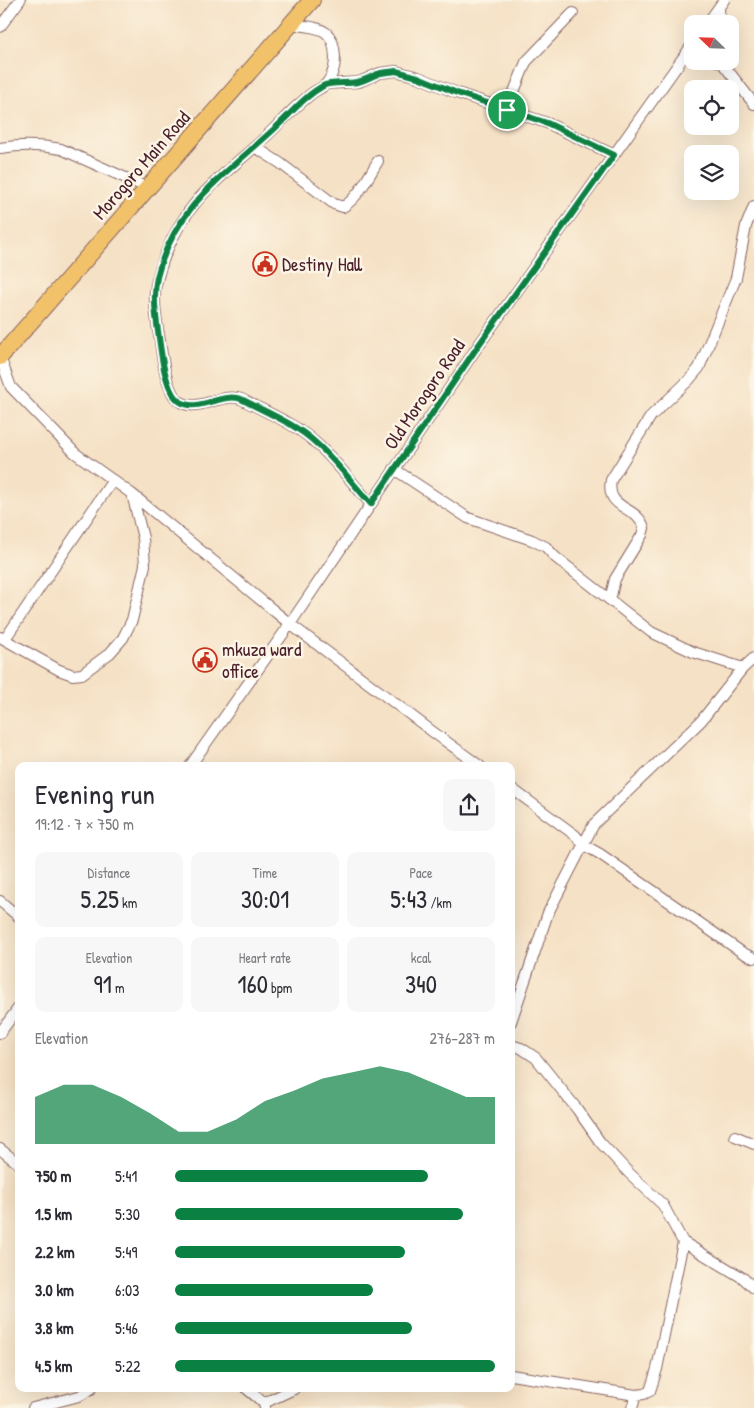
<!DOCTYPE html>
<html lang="en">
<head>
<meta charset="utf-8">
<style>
  :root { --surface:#fff; --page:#f7f7f7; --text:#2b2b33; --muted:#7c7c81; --accent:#0b8043 }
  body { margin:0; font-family:"Patrick Hand",sans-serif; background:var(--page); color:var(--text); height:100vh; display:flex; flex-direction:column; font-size:19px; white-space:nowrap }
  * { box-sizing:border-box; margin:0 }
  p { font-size:16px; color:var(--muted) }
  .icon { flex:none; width:28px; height:28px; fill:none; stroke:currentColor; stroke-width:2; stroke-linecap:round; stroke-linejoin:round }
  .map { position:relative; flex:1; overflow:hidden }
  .drawer { position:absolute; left:15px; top:762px; width:500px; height:630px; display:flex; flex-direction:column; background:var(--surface); border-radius:10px; box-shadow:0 5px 20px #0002 }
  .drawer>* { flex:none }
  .needle { width:32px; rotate:293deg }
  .controls { position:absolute; left:684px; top:15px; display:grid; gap:10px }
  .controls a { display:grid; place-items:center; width:55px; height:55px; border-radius:10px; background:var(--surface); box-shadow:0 5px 20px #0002; font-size:25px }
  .pin { position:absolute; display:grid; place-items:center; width:42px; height:42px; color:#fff; margin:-21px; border:2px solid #fff; border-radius:50%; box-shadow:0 1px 5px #0007 }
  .round { display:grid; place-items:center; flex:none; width:52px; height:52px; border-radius:10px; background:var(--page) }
  .summary { display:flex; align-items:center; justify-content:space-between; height:85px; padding:0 20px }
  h1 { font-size:28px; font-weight:600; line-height:38px }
  .stats { display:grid; grid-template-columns:repeat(3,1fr); gap:8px; height:85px; padding:5px 20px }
  .stats div { display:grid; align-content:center; border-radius:10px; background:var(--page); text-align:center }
  .stats b { font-size:25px; font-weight:600 }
  .stats small { font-size:14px; font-weight:400 }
  .stats p { font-size:14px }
  .chart { height:140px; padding:10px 20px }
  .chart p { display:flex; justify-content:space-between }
  .chart svg { width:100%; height:90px; margin-top:5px; fill:var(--accent); opacity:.7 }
  ul { padding:0 20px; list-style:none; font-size:16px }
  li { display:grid; grid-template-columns:80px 60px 1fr; align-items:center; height:38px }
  li i { height:12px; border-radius:6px; background:var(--accent) }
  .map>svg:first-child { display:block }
</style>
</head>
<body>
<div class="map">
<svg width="754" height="1408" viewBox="0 0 754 1408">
  <rect width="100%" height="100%" fill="#fcf5e5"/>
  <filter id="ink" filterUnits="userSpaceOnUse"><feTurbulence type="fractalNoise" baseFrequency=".02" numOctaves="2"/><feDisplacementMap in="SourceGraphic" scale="10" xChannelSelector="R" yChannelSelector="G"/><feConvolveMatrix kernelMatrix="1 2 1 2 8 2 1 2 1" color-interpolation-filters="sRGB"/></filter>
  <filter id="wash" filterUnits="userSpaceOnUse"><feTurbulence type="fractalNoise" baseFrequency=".0096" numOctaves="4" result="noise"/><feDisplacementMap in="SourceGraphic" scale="20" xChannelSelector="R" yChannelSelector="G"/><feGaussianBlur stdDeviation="1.12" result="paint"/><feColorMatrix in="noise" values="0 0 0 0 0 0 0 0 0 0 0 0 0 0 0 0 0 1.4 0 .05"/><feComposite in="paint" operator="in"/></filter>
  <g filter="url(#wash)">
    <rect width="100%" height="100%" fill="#f5e1c5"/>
  </g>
  <g filter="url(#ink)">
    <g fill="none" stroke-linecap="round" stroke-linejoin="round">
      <g stroke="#866361" stroke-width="12">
        <path id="minor" d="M 719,8 L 720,24
          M 291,24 C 318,28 334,26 335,58 C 335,67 332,76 327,83 C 323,88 316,90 311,94 C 306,98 302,102 297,106 C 281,121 267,137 250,151 C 211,185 185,205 165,255 C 161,267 156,279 155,292 C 154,308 157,325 160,341 C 162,356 166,392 179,401 C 197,414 220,392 241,399 C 266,412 296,424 317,444 C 337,462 353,484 371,504
          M 707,24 L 724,0
          M 0,27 L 20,0
          M 717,61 L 723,64 L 754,104
          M 326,84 L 359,82 L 380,73 L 396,71 L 418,77 L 457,93 L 547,123 L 614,155
          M 507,109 L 526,62 L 573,13
          M 255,147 L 280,163 L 334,204 L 343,207 C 359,197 368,177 378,161
          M 0,148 C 20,145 41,145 61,149 L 148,188
          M 0,357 L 11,387 L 75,453 L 132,494 L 290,624 L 433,732 L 480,766
          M 394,469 L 468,518 L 532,540 L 546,547 L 555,557 L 651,632 L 693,652 L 743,668
          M 610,600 L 615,579 L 642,535 L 644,528 C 638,505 605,511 611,480 L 651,416 L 689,380 L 699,368 L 736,278 L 746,226 L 754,206
          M 0,637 L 59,670 L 73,675 L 82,674 L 110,653 L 123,638 L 132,620 L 145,565 L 143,538 L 132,494
          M 5,639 L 113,480
          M 190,766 L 290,624 L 478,346 L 692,45
          M 511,788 L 575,835 L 584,845 L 600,854 L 743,953 L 754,958
          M 0,901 L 19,917
          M 511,1022 L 548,913 L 594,824 L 701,721 L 743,668 L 754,658
          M 0,1033 L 19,1007
          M 511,1045 L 521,1048 L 536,1058 L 577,1109 L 600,1142 L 629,1173 L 663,1205 L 683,1242 L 743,1278 L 754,1288
          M 735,1136 L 754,1144
          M 0,1149 L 19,1164
          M 511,1375 L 636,1395 L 644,1394 L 650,1391 L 657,1369 L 683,1242
          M 247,1389 L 264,1403 L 265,1408
          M 264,1403 L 294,1389
          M 33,1408 L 79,1396 L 91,1389
          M 632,1408 L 636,1395"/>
      </g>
      <g stroke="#866361" stroke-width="18">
        <path id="trunk" d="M 0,357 L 312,0"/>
      </g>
      <use href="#minor" stroke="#fff" stroke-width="10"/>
      <use href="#trunk" stroke="#f2c26a" stroke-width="16"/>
    </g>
  </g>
  <g fill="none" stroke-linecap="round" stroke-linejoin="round" filter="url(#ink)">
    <g stroke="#fff" stroke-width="10">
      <path id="route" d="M 396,71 L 418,77 L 457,93 L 547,123 L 614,155 L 478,346 L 371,504 C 353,484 337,462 317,444 C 296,424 266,412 241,399 C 220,392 198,414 179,401 C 166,392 162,359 160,345 C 157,323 152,299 157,277 C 174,208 223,176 272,131 C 289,116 303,97 323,86 C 330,82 348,84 357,82 C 365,81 373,75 381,73 C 386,72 391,72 396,71 Z"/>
    </g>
    <use href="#route" stroke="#0b8043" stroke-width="6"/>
  </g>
  <defs>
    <g id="civic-ring" transform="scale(1.25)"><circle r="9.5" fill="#fcf5e5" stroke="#c8321e" stroke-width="1.5"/><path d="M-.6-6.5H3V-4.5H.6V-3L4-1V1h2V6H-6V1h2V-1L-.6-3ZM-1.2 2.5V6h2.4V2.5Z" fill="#c8321e"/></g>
  </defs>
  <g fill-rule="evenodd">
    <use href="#civic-ring" x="265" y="264"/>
    <use href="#civic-ring" x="205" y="660"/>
  </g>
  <g text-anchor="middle" stroke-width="5" stroke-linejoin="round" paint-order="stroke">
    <g font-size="19" fill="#4a1f2b" stroke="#fcf5e5">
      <text transform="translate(141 165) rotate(-49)" y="7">Morogoro Main Road</text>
      <text transform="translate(424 394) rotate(-56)" y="7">Old Morogoro Road</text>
    </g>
    <g font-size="19" fill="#4a1f2b" stroke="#fcf5e5" text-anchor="start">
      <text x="282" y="271">Destiny Hall</text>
      <text x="222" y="656">mkuza ward<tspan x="222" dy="22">office</tspan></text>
    </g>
  </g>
</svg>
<div class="controls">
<a><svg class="needle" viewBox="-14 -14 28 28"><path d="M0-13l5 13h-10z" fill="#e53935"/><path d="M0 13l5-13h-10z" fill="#7c7c81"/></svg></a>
<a><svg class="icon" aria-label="locate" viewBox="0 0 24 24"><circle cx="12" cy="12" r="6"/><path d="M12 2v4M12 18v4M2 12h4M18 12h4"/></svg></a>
<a><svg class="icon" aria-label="layers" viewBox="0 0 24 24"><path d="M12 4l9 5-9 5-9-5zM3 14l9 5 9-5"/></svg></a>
</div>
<div class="pin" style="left:507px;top:110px;background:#1e9e55"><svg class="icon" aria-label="arrive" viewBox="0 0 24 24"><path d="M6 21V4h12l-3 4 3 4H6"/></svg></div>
<section class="drawer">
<div class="summary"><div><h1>Evening run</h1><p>19:12 · 7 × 750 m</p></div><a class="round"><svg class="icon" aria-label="share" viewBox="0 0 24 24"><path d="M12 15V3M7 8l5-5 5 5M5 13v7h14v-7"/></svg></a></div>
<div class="stats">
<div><p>Distance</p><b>5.25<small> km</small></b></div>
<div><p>Time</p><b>30:01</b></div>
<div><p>Pace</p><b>5:43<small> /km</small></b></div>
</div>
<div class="stats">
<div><p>Elevation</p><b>91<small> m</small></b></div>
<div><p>Heart rate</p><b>160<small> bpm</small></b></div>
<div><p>kcal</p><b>340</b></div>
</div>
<div class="chart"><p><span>Elevation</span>276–287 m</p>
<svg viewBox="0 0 160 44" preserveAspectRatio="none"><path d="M0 44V21L10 15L20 15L30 21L40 29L50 38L60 38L70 32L80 23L90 18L100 12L110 9L120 6L130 9L140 15L150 21L160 21V44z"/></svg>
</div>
<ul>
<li><b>750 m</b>5:41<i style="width:79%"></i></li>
<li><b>1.5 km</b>5:30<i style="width:90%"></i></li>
<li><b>2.2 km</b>5:49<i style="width:72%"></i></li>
<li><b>3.0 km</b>6:03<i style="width:62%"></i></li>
<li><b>3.8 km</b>5:46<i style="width:74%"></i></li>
<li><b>4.5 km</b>5:22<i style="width:100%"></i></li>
</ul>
</section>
</div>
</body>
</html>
